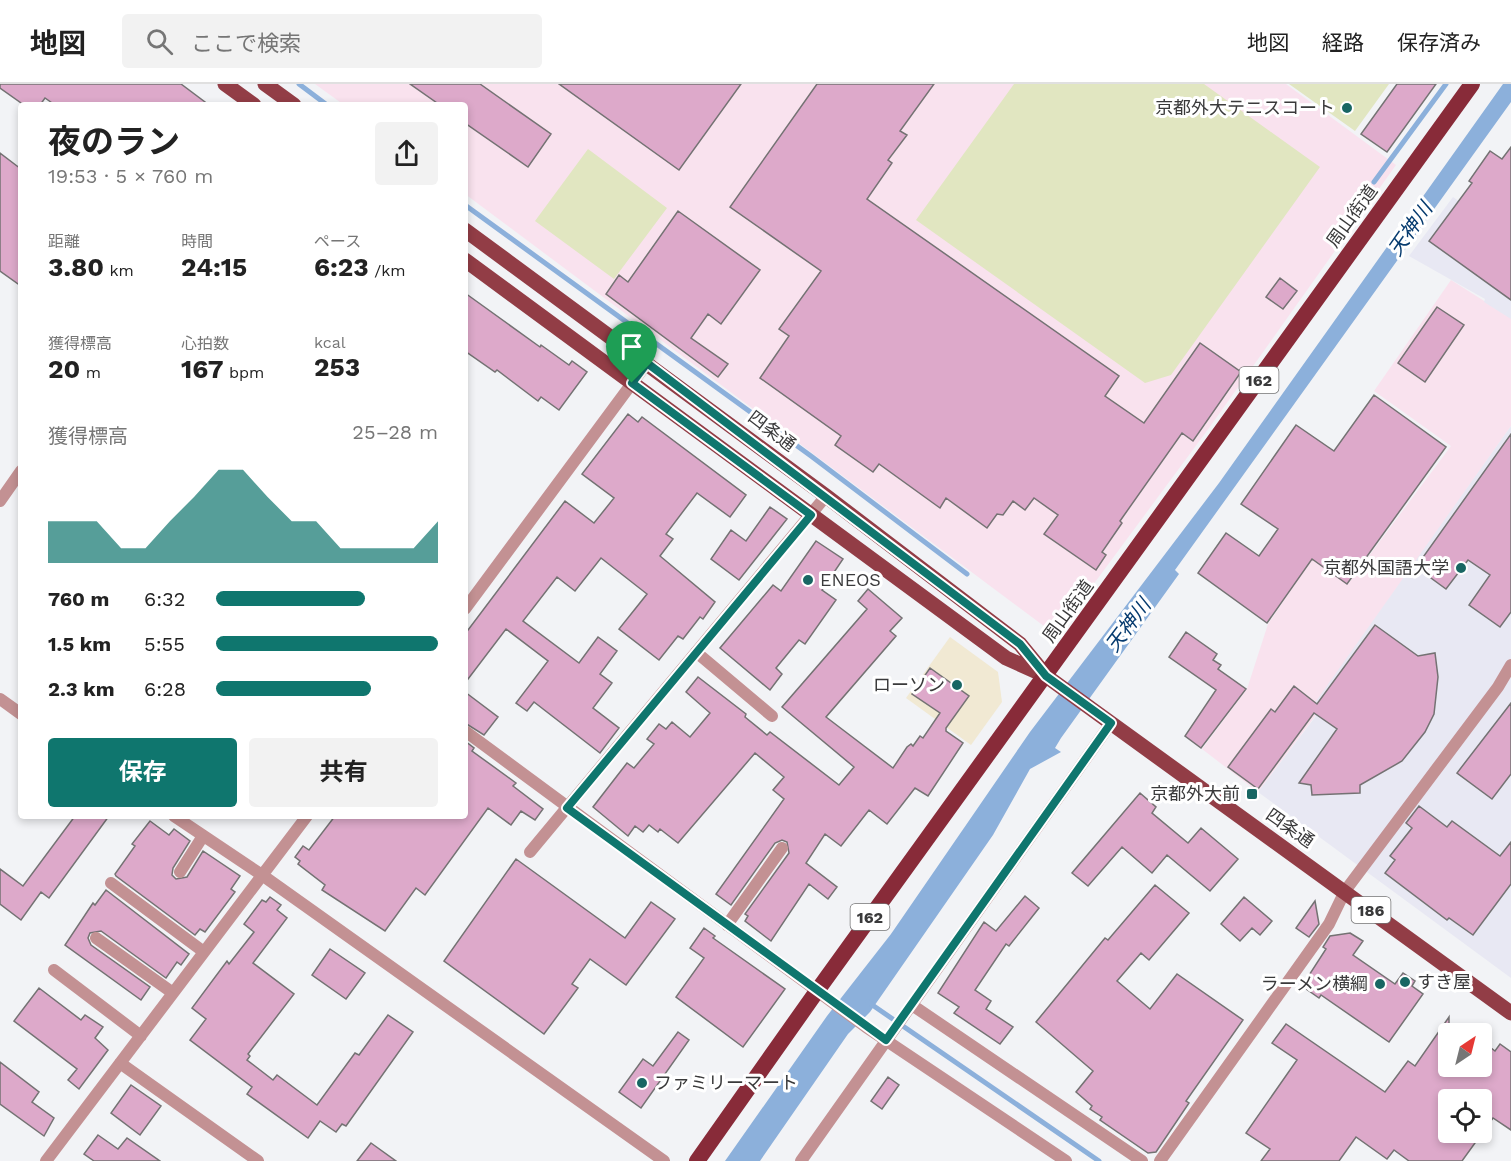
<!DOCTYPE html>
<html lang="ja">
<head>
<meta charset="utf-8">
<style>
  :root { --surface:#fff; --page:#f2f2f2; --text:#222; --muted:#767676; --line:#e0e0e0; --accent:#0f766e }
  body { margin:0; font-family:"Work Sans","Noto Sans JP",sans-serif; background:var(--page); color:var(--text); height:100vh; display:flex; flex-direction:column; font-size:22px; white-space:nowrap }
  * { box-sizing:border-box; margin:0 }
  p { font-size:20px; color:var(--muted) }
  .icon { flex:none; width:33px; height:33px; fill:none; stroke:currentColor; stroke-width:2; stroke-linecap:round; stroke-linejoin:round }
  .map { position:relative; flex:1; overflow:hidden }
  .panel { position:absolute; left:18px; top:18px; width:450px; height:717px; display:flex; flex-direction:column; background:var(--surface); border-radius:6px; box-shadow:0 3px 9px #0003 }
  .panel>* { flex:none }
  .needle { width:39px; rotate:35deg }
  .buttons { position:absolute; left:1438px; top:939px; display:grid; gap:12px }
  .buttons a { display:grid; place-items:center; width:54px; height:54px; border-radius:6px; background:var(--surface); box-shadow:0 3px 9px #0003; font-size:30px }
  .pin { position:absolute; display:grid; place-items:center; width:51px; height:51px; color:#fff; margin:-62px -26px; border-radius:50% 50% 50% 0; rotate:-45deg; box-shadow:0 0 6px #0007 }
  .pin .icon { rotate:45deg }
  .round { display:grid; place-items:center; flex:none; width:63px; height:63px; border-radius:6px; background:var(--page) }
  .head { display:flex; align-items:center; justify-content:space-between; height:102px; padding:0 30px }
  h1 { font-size:33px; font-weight:700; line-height:45px }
  .figures { display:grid; grid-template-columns:repeat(3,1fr); gap:9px; height:102px; padding:6px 30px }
  .figures div { display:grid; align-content:center }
  .figures b { font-size:26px; font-weight:700 }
  .figures small { font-size:16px; font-weight:400 }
  .figures p { font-size:16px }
  .chart { height:168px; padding:12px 30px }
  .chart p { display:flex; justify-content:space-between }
  .chart svg { width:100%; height:108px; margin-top:6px; fill:var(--accent); opacity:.7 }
  .primary-button { display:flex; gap:12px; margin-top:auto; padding:12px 30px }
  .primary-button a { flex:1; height:69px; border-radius:6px; background:var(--accent); color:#fff; font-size:24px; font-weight:700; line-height:69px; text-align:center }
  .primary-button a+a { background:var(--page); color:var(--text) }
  ul { padding:0 30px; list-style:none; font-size:20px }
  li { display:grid; grid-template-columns:96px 72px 1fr; align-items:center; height:45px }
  li i { height:15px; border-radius:8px; background:var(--accent) }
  header { display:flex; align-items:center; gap:36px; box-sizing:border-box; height:84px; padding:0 30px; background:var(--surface); border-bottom:2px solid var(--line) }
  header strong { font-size:28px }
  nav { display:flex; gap:33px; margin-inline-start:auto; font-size:21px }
  .search { width:420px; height:54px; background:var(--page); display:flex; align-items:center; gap:15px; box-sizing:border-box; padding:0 21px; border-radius:6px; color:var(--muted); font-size:22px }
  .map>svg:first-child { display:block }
</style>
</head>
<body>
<header>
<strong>地図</strong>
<div class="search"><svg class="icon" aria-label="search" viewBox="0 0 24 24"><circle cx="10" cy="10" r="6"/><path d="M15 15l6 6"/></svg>ここで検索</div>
<nav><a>地図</a><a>経路</a><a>保存済み</a></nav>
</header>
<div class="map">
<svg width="1511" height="1077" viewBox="0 0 1511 1077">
  <rect width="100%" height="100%" fill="#f2f3f6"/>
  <path fill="#f1e9d3" d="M 950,553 L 998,588 L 1002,618 L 971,661 L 906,614 Z"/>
  <path fill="#f9e2ee" d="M 315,0 L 1286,0 L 1396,81 L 1209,344 L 1056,551 L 465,110 L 465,21 L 344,21 Z
    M 1451,196 L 1511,234 L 1511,342 L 1310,627 L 1316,631 L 1258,708 L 1202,665 L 1247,605 L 1268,540 L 1312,475 L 1348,500 L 1451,362 L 1374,307 Z"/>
  <path fill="#e8e8f3" d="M 1453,113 L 1511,154 L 1511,235 L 1484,218 L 1485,215 L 1409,172 Z
    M 1511,342 L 1511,894 L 1258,708 L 1316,632 L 1309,627 Z"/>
  <path fill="#e1e6c1" d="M 1014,0 L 1204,0 L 1320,83 L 1171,291 L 1145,299 L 916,136 Z
    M 1289,0 L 1389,0 L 1355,47 Z
    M 588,65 L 667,124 L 614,195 L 535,137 Z"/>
  <path fill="#8cb0db" d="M 1503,0 L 1511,0 L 1511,18 L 1175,486 L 1179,490 L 1061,654 L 1055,664 L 1061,668 L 1030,685 L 993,751 L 870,928 L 848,950 L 760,1077 L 725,1077 L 827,932 L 891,850 L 1030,648 L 1219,399 Z"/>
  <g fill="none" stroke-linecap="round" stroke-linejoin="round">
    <path stroke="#8cb0db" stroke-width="5" d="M 299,0 L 327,21
      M 1374,98 L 1446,0
      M 465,121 L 811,372 L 967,490
      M 868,918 L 1099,1077"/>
  </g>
  <path fill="#dda9ca" stroke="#747273" stroke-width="1.5" fill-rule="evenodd" d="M 0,0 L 181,0 L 209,21 L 55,21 L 45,14 L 40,21 L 24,21 L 0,4 Z
    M 410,0 L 480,0 L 551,50 L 528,83 L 465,39 L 465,21 L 440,21 Z
    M 559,0 L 741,0 L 679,86 Z
    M 817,0 L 934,0 L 900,47 L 907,51 L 888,76 L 892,79 L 867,115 L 1119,292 L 1105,312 L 1144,339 L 1200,259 L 1241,288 L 1193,357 L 1182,349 L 1120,437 L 1122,439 L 1102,468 L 1106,471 L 1096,486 L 1044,450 L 1058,431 L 1034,414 L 1025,426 L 1013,417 L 1003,431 L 997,430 L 987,444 L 946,414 L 940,424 L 879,380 L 873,388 L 835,361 L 841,352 L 760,294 L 789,252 L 779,245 L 821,187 L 730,123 Z
    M 1397,0 L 1436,0 L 1387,68 L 1361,50 Z
    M 1511,63 L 1511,216 L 1429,157 L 1472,99 L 1469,97 L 1490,67 L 1502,75 Z
    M 0,69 L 21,85 L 21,202 L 0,187 Z
    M 678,127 L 760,186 L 721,240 L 708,230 L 691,254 L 728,280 L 718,293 L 606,210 L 619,191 L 628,198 Z
    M 1280,194 L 1297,207 L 1283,225 L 1266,213 Z
    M 465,209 L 540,263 L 541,261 L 569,281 L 572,277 L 587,288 L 559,326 L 541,313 L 538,317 L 497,286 L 495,288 L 465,267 Z
    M 1437,223 L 1464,241 L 1425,298 L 1398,279 Z
    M 1374,311 L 1446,363 L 1347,500 L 1312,475 L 1267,539 L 1198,489 L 1226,449 L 1259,472 L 1278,445 L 1241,420 L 1296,341 L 1334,367 Z
    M 628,330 L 638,338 L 642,333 L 746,411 L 730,433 L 697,409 L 666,450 L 673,455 L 660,472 L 715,518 L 703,535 L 700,533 L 683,555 L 678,552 L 659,576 L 619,545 L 647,510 L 601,474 L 575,507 L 557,493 L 523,537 L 579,579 L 598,553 L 617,567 L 600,590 L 612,599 L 593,624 L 619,644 L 600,669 L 534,618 L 527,627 L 516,619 L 548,577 L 506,545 L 465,599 L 465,550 L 565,417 L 594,439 L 614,414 L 582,390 Z
    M 1511,350 L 1511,528 L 1500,543 L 1469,521 L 1490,491 L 1468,476 L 1446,505 L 1416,483 Z
    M 770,423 L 787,435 L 739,496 L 711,475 L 731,446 L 746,457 Z
    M 816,457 L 843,475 L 822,506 L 836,516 L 805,560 L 799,556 L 776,584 L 782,590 L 770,606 L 720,564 L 773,501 L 781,507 Z
    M 868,505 L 902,534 L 890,547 L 896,552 L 826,633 L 893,684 L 907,663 L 911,660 L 913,662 L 920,652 L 923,654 L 940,629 L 912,610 L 930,584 L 969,612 L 946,644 L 946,647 L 963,659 L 928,712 L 915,704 L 887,740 L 869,726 L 841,762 L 825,750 L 806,779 L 837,803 L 828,815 L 809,800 L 771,857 L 745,837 L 748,832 L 745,830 L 789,769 L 787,758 L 782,756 L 775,759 L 731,821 L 716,810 L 784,715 L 773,706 L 784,693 L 755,669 L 678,759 L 660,745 L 658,748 L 649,741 L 643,748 L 635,742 L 628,752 L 593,723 L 627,679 L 634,684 L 654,660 L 647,655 L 659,640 L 666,645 L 672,638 L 690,653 L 710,629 L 686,608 L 698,593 L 746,630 L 745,633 L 767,651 L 770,648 L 839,701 L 854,683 L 782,623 L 867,525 L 858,517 Z
    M 1375,541 L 1418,572 L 1435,569 L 1438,593 L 1434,630 L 1425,648 L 1402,677 L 1360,701 L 1360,709 L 1312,711 L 1311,701 L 1299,699 L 1337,645 L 1314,629 L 1258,705 L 1228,683 L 1271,625 L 1275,628 L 1294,602 L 1317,620 Z
    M 1186,548 L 1217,570 L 1213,576 L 1221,581 L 1218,585 L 1246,605 L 1201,664 L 1185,652 L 1216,606 L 1169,573 Z
    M 465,608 L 498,633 L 484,651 L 465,639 Z
    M 1511,619 L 1511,690 L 1492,715 L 1457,689 Z
    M 465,657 L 474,664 L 472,667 L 516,699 L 513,702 L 543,725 L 535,736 L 521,727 L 511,741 L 488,724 L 425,811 L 416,804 L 385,847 L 322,806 L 325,801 L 298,780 L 300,777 L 295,773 L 303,762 L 309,766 L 335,732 L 465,732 Z
    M 1140,709 L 1156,723 L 1152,729 L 1188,759 L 1201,744 L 1238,775 L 1210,807 L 1167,771 L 1152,789 L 1122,763 L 1088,802 L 1072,789 Z
    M 1419,722 L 1447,743 L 1452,737 L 1500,772 L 1511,758 L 1511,800 L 1473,851 L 1449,834 L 1447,836 L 1385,789 L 1395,776 L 1390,772 L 1412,744 L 1406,739 Z
    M 75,732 L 109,732 L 49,814 L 41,808 L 21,836 L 0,820 L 0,785 L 23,802 Z
    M 150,737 L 169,751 L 174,745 L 190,757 L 173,784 L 172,791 L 176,795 L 187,793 L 203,767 L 240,792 L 231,805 L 235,808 L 205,848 L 200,845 L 195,851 L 116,792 L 115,790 L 135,762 L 132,760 Z
    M 516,775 L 625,854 L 651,818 L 675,835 L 626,901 L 590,875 L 572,900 L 578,904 L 544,950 L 444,877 Z
    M 1155,801 L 1189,829 L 1149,876 L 1141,869 L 1117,897 L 1150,925 L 1177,890 L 1243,936 L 1186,1017 L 1189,1019 L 1156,1068 L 1148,1069 L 1100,1036 L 1102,1033 L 1090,1025 L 1092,1022 L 1076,1008 L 1093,987 L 1036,938 L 1105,854 L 1108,856 Z
    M 106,806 L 189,870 L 181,881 L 177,878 L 166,894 L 101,847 L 90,849 L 88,854 L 91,861 L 150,903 L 141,916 L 65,861 L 93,819 L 95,821 Z
    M 1025,812 L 1039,824 L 1009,862 L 1006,860 L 975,906 L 991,917 L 986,925 L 1013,943 L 1000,960 L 954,929 L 959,923 L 938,909 L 984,838 L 996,847 Z
    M 270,813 L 281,821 L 277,826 L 287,834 L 253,879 L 294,910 L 248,970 L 250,972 L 247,976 L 273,996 L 277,991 L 317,1021 L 355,969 L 359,971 L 388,931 L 413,948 L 346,1042 L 342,1040 L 336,1048 L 320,1037 L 308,1054 L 247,1010 L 252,1003 L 190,956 L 206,935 L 192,924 L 227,877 L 229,880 L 254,848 L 244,840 L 262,816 L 266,818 Z
    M 1244,813 L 1272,837 L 1260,851 L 1252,844 L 1240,857 L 1221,840 Z
    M 1315,817 L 1319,840 L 1309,853 L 1296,844 Z
    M 704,844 L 715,852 L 713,854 L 785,905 L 743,963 L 676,913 L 704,874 L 690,864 Z
    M 1350,849 L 1363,857 L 1353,871 L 1395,900 L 1403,889 L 1415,897 L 1412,902 L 1423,910 L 1389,958 L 1321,911 L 1319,914 L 1302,902 L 1326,865 L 1323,863 L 1330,852 Z
    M 330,865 L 365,889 L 346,915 L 312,891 Z
    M 39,904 L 81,936 L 85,931 L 103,943 L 95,954 L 108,966 L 79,1005 L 68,996 L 77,985 L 14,937 Z
    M 1449,933 L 1449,982 L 1482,982 L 1482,957 L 1495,967 L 1500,960 L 1511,968 L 1511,1046 L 1493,1034 L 1462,1077 L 1409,1077 L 1394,1066 L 1387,1075 L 1356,1053 L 1339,1077 L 1261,1077 L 1270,1065 L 1246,1049 L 1297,976 L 1272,959 L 1286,940 L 1385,1008 L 1408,977 L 1415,982 ZM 1449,1016 L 1482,1016 L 1482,1048 L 1449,1048 Z
    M 678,948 L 689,956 L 641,1024 L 619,1008 L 643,975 L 653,982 Z
    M 0,978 L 39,1008 L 32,1018 L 54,1034 L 44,1052 L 0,1020 Z
    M 888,993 L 899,1001 L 882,1025 L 871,1017 Z
    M 131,1001 L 161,1022 L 140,1051 L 111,1029 Z
    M 98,1051 L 118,1065 L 127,1054 L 160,1077 L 94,1077 L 84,1070 Z
    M 371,1059 L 396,1077 L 357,1077 Z"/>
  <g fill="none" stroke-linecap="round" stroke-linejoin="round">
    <path stroke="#c39193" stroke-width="12" d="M 0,417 L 21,387
      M 465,525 L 647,279
      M 696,568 L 772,632
      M 0,615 L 21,630
      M 465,647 L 866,943 L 1066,1077
      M 174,732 L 262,791 L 664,1077
      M 530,768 L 826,412
      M 180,788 L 203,752
      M 111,799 L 204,868
      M 727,841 L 782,764
      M 96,854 L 173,909
      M 54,886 L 141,952
      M 912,921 L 1142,1077
      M 120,979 L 258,1077
      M 46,1077 L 307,732
      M 801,1077 L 1111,639
      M 1160,1077 L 1329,840 L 1345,807 L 1498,603 L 1511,581"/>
    <path stroke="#923d46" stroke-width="15" d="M 225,0 L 254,21
      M 265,0 L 294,21
      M 465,146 L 826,412 L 1020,560 L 1043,588
      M 465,176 L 1006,574 L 1046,592 L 1511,929"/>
    <path stroke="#882b39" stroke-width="16" d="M 697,1077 L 817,907 L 1472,0"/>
  </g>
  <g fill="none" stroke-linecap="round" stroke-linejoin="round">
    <g stroke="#fff" stroke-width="12">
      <path id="route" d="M 647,279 L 1020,560 L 1046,592 L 1111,639 L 886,956 L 567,724 L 811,431 L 632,299 Z"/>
    </g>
    <use href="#route" stroke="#0f766e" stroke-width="8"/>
  </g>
  <g fill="#186663" stroke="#fff" stroke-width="2">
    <circle cx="1347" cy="24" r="6"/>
    <circle cx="1461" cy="484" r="6"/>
    <circle cx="808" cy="496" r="6"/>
    <circle cx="957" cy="601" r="6"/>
    <rect x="1246" y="704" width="12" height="12" rx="3"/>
    <circle cx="1405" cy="898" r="6"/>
    <circle cx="1380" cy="900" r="6"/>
    <circle cx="642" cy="999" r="6"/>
  </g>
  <g text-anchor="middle" stroke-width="6" stroke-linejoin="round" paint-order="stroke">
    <g fill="#fff" stroke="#757576" stroke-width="1.5">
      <rect x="1239.5" y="283" width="39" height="26" rx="4.5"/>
      <rect x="1351.5" y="813" width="39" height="26" rx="4.5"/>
      <rect x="850.5" y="820" width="39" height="26" rx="4.5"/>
    </g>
    <g font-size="16" font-weight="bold" fill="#3a3a3b">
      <text x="1259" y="302">162</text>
      <text x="1371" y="832">186</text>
      <text x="870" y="839">162</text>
    </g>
    <g font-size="18" fill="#3a3a3b" stroke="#fff" text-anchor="end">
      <text x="1335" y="30">京都外大テニスコート</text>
      <text x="1449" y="490">京都外国語大学</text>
      <text x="820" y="502" text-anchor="start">ENEOS</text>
      <text x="945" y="607">ローソン</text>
      <text x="1240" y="716">京都外大前</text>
      <text x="1417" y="904" text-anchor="start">すき屋</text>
      <text x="1368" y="906">ラーメン横綱</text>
      <text x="654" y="1005" text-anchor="start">ファミリーマート</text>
    </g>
    <g font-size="18" fill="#3a3a3b" stroke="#fff">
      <text transform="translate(1352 132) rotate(-54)" y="6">周山街道</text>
      <text transform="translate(772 347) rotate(37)" y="6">四条通</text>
      <text transform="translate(1068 527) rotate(-54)" y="6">周山街道</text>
      <text transform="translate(1290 744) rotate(35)" y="6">四条通</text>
    </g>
    <g font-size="20" font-style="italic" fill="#063b6f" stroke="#fff">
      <text transform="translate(1410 145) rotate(-55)" y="7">天神川</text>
      <text transform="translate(1128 541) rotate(-53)" y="7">天神川</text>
    </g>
  </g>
</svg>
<div class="buttons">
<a><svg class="needle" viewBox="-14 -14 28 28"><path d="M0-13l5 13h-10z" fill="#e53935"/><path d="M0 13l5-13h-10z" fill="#767676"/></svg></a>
<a><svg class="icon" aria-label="locate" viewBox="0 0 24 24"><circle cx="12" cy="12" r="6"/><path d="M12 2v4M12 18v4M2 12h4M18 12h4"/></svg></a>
</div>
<div class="pin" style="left:632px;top:299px;background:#1e9e55"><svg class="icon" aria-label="arrive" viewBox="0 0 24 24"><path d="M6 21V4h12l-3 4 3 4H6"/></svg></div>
<section class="panel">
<div class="head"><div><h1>夜のラン</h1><p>19:53 · 5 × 760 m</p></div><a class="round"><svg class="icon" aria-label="share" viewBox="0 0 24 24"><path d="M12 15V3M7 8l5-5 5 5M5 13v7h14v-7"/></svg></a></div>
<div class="figures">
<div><p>距離</p><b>3.80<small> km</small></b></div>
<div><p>時間</p><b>24:15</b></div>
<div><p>ペース</p><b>6:23<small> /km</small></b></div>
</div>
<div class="figures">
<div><p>獲得標高</p><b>20<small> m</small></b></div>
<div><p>心拍数</p><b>167<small> bpm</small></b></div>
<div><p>kcal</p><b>253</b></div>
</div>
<div class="chart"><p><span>獲得標高</span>25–28 m</p>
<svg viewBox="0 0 160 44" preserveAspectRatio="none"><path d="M0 44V27L10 27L20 27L30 38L40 38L50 27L60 17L70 6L80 6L90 17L100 27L110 27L120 38L130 38L140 38L150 38L160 27V44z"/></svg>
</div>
<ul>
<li><b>760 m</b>6:32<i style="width:67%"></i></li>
<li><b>1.5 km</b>5:55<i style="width:100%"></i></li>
<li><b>2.3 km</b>6:28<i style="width:70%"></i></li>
</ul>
<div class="primary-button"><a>保存</a><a>共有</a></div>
</section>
</div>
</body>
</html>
